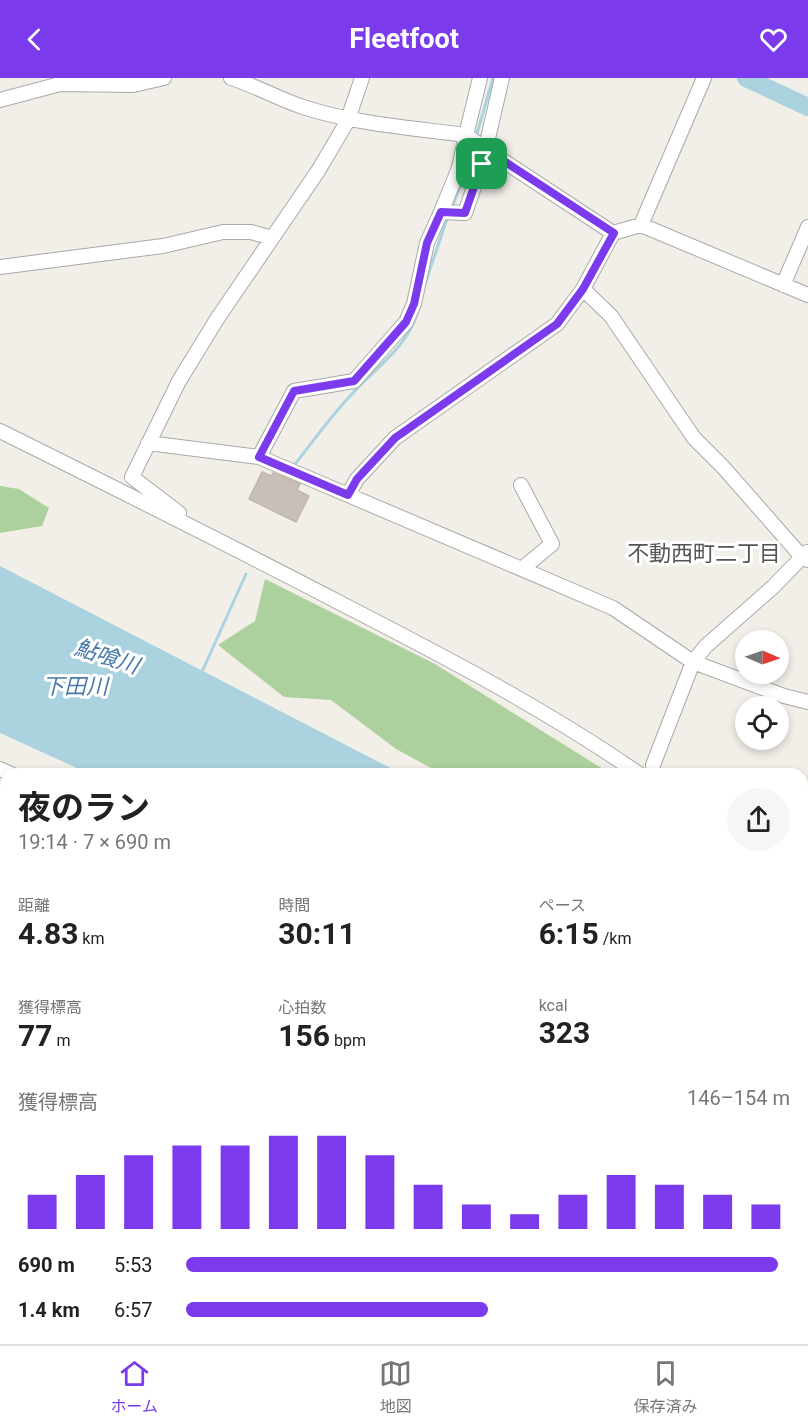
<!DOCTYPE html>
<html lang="ja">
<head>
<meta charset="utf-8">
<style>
  :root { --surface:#fff; --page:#f6f6f6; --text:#222; --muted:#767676; --line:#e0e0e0; --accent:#7c3aed }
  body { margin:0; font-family:Roboto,"Noto Sans JP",sans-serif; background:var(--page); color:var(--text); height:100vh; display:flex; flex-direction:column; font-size:22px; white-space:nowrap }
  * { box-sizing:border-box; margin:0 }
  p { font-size:20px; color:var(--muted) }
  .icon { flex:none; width:33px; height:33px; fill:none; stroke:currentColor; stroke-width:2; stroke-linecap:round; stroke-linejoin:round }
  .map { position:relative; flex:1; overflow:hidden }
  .panel { position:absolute; left:0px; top:690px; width:808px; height:576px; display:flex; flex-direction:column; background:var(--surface); border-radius:18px 18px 0 0; box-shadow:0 3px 9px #0003 }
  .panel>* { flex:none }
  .needle { width:39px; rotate:92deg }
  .tools { position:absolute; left:735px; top:552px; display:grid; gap:12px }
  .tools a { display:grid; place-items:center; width:54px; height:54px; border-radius:50%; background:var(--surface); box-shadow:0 3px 9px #0003; font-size:30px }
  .pin { position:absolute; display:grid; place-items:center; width:51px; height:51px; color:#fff; margin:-26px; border-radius:12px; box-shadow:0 3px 9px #0006 }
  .round { display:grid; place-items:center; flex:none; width:63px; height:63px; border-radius:32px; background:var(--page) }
  .summary { display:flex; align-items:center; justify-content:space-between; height:102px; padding:0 18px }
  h1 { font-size:33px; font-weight:700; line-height:45px }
  .metrics { display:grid; grid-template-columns:repeat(3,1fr); gap:9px; height:102px; padding:6px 18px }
  .metrics div { display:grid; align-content:center }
  .metrics b { font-size:30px; font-weight:700 }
  .metrics small { font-size:16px; font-weight:400 }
  .metrics p { font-size:16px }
  .chart { height:168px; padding:12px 18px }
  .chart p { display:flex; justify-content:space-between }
  .chart svg { width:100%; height:108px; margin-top:6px; stroke:var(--accent); stroke-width:6 }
  ul { padding:0 18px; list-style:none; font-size:20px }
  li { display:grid; grid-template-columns:96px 72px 1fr; align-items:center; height:45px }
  li i { height:15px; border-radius:8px; background:var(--accent) }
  header { display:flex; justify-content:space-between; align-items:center; height:78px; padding:0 18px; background:var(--accent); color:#fff; font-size:27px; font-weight:700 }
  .tabs { display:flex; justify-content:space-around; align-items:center; height:84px; border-top:2px solid var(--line); background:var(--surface); font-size:16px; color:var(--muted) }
  .tabs a { display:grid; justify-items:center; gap:3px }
  .tabs .current { color:var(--accent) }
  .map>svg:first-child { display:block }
</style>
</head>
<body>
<header><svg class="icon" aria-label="back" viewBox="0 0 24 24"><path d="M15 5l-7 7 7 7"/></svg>Fleetfoot<svg class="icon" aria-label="heart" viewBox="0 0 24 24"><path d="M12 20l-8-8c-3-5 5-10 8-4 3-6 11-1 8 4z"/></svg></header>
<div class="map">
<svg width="808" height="1266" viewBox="0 0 808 1266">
  <rect width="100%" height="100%" fill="#f2efe9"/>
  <path fill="#add19e" d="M 0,408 L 19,411 L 49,430 L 42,448 L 0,455 Z
    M 265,501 L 435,586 L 611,696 L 442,696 L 396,671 L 331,622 L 284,619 L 218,567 L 255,543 Z
    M 6,760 L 6,813 L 0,824 L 0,772 Z
    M 802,846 L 808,851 L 808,945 L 803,937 Z"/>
  <path fill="#aad3df" d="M 0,488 L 402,696 L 90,696 L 0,655 Z
    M 803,1043 L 808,1049 L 808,1266 L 788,1266 L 784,1260 L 802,1260 Z"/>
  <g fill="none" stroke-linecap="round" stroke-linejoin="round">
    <path stroke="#aad3df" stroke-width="3" d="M 476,59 L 493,0
      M 452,129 L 469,87 L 474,68
      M 425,206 L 448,138
      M 296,385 C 314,362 331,338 351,317 C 373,292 408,269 417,235
      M 201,596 L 246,496"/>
    <path stroke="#aad3df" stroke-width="18" d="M 746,0 L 808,29"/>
  </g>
  <path fill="#c7bfb8" stroke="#c4b6ab" stroke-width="1.5" d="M 262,394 L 271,398 L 273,395 L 300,406 L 297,412 L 309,418 L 296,444 L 249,421 Z"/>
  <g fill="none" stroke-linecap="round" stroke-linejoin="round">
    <g stroke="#a9a9a9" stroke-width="16">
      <path id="minor" d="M 231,0 C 256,8 279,21 303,29 C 355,46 412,50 466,57 L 459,90 L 441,134
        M 480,0 L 466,57 L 484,70 L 613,155 L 641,147 L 808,217
        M 0,22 L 60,6 L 133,7 L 164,0
        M 641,147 L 704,0
        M 0,189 L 163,168 L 223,154 L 251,154 L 272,160
        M 783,207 L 808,149
        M 583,211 L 611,238 L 694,360 L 723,389 L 802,479 L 808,482
        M 0,353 C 117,411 233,469 348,529 C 447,580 547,632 639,696
        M 148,365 L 259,379 L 613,530 L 693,584 L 784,618 L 808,624
        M 259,379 L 294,313 L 354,303 L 406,244 L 414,226 L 427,165 L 441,134 L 465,135 L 482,86 L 502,0
        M 521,407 L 552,466 L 523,490
        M 348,417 L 357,401 L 395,360 L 557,246 L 583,211 L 613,155
        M 179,435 L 132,399 L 179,303 L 217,241 L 318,93 L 347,44 L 362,0
        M 653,687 L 693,584 L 706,568 L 773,509 L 807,474
        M 0,691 L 11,696
        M 0,754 L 6,742
        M 802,825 L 808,831
        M 0,992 L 6,995
        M 0,1100 L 6,1102
        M 0,1154 L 6,1126
        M 0,1244 L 6,1245
        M 196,1260 L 202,1266
        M 519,1260 L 525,1266
        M 27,1266 L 28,1260
        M 89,1266 L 89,1260
        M 332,1266 L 352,1266"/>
    </g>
    <path stroke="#fa8072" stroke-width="1.5" stroke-dasharray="3 3" stroke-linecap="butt" d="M 0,1077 L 6,1084
      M 495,1260 L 502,1266"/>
    <use href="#minor" stroke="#fff" stroke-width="14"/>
  </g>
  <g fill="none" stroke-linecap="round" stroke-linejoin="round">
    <g stroke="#fff" stroke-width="12">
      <path id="route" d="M 484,70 L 614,155 L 583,211 L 557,246 L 395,360 L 357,401 L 348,417 L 259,379 L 294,313 L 354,303 L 406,244 L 414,226 L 427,165 L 441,134 L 465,135 L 482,86 Z"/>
    </g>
    <use href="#route" stroke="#7c3aed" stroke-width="8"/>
  </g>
  <g text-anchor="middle" stroke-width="6" stroke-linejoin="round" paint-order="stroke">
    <g font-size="22" fill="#555" stroke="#fff">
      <text x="704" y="483">不動西町二丁目</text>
    </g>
    <g font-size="22" font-style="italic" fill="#4a7aab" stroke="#fff">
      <text transform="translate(107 578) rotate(18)" y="8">鮎喰川</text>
      <text x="75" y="616">下田川</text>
    </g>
  </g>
</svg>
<div class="tools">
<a><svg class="needle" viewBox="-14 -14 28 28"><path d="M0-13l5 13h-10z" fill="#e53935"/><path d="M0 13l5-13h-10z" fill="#767676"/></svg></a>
<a><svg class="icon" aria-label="locate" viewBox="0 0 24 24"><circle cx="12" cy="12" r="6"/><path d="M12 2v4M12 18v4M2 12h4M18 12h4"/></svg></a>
</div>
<div class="pin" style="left:482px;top:86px;background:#1e9e55"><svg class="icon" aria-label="arrive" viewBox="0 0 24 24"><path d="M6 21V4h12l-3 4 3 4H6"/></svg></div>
<section class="panel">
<div class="summary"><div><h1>夜のラン</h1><p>19:14 · 7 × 690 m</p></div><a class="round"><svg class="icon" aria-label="share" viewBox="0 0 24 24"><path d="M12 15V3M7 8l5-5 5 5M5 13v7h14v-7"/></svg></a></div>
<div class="metrics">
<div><p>距離</p><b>4.83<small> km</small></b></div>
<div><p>時間</p><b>30:11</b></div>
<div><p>ペース</p><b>6:15<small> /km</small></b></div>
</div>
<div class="metrics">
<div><p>獲得標高</p><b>77<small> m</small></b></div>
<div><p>心拍数</p><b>156<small> bpm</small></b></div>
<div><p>kcal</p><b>323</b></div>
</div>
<div class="chart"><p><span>獲得標高</span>146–154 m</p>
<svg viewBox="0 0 160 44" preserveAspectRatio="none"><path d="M5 44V30M15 44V22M25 44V14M35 44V10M45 44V10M55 44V6M65 44V6M75 44V14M85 44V26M95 44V34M105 44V38M115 44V30M125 44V22M135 44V26M145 44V30M155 44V34"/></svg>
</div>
<ul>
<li><b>690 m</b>5:53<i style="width:98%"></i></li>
<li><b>1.4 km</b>6:57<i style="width:50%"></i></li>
</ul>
</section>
</div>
<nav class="tabs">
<a class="current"><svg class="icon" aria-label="home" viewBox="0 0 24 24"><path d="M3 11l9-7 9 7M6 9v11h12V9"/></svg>ホーム</a>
<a><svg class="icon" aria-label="map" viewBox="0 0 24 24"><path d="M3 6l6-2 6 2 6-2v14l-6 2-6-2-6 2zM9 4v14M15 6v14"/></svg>地図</a>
<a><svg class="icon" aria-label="saved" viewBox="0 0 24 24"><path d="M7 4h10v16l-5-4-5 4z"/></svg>保存済み</a>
</nav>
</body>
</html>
